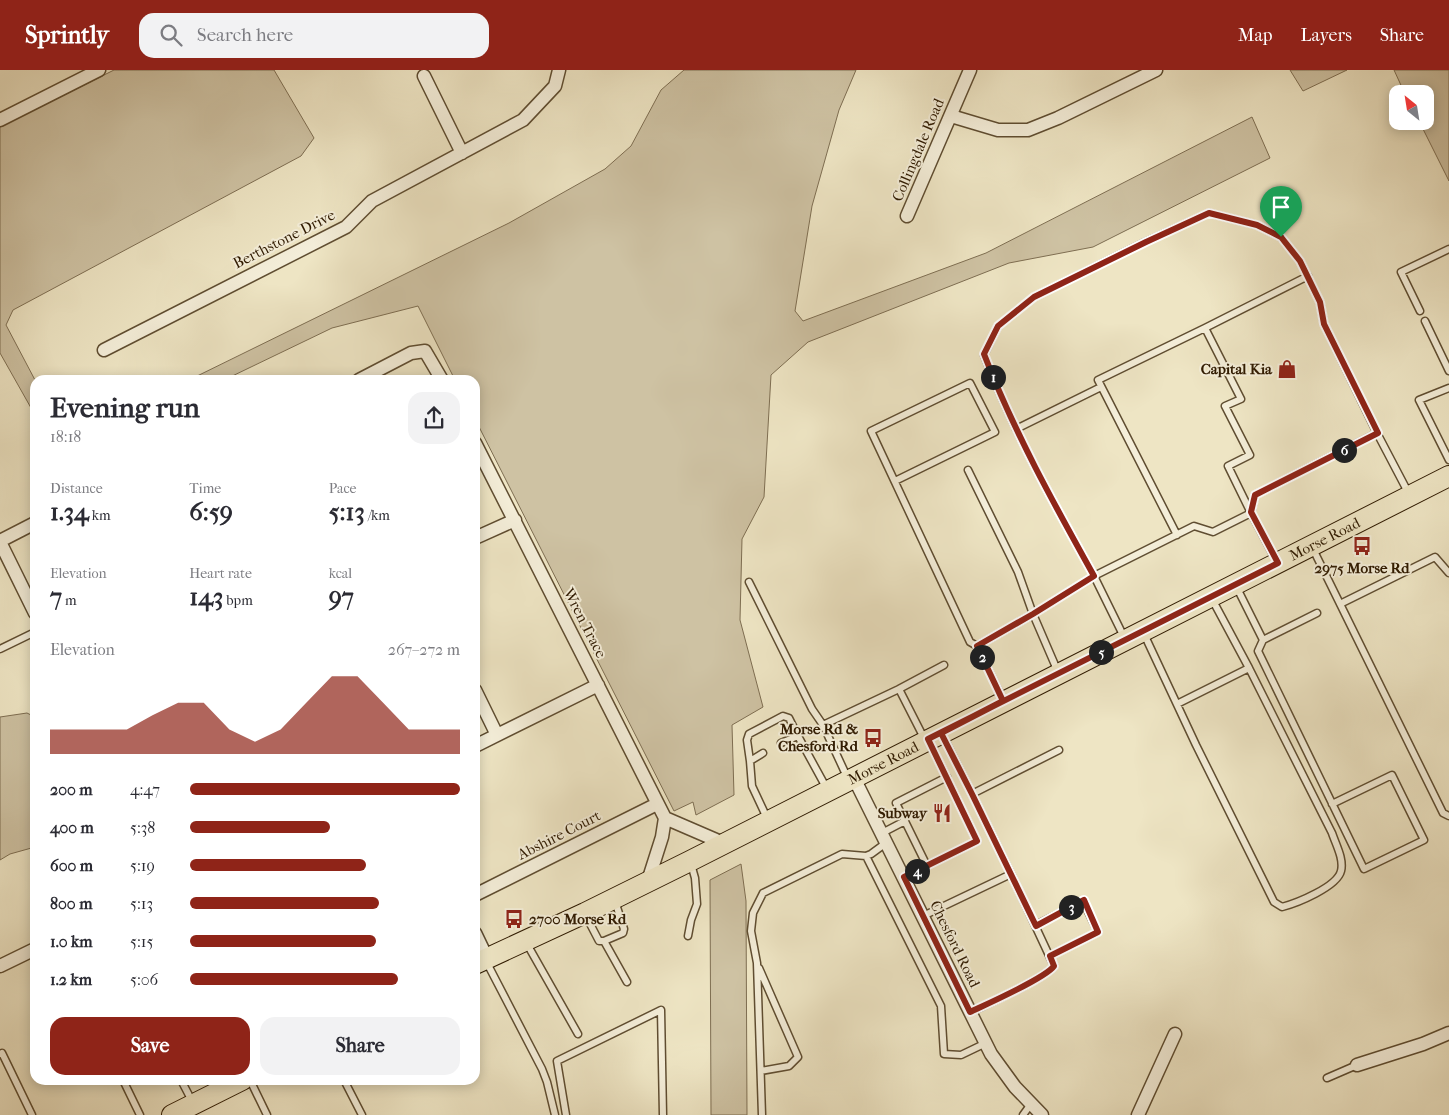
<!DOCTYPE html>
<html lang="en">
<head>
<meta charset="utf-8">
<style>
  :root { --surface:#fff; --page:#f2f2f3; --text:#2b2b33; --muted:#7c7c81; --accent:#8f2418 }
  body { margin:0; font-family:"IM FELL French Canon",serif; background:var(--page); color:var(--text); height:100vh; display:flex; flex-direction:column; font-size:19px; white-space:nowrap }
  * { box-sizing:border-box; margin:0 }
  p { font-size:16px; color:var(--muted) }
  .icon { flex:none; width:28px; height:28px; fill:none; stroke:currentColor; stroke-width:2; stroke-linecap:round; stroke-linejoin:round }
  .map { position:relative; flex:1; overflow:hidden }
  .sheet { position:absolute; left:30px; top:305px; width:450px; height:710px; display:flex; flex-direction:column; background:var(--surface); border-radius:15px; box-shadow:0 2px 12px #0003 }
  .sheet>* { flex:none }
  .needle { width:32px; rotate:330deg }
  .buttons { position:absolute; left:1389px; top:15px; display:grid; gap:10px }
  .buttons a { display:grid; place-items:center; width:45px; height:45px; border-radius:10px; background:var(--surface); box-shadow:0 2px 12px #0003; font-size:25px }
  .pin { position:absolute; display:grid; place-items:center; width:42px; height:42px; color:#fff; margin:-51px -21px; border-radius:50% 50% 50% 0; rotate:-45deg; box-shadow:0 0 5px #0007 }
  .pin .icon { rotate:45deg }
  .km { position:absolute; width:25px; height:25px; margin:-12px; border-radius:50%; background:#222; color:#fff; font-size:14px; line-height:25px; text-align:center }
  .round { display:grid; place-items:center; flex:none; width:52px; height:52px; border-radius:15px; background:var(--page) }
  .overview { display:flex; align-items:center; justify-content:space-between; height:85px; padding:0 20px }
  h1 { font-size:28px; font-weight:700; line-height:38px }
  .metrics { display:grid; grid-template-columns:repeat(3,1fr); gap:8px; height:85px; padding:5px 20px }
  .metrics div { display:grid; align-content:center }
  .metrics b { font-size:25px; font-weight:700 }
  .metrics small { font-size:14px; font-weight:400 }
  .metrics p { font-size:14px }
  .chart { height:140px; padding:10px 20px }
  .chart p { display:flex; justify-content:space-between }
  .chart svg { width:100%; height:90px; margin-top:5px; fill:var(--accent); opacity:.7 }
  .action { display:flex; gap:10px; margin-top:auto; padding:10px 20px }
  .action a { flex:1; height:58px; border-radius:15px; background:var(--accent); color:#fff; font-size:20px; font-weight:700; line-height:58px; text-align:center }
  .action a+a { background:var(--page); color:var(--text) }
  ul { padding:0 20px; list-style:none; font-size:16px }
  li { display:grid; grid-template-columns:80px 60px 1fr; align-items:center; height:38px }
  li i { height:12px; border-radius:6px; background:var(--accent) }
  header { display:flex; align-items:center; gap:30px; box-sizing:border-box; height:70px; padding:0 25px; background:var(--accent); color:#fff }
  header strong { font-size:24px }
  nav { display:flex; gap:28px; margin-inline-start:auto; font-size:18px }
  .search { width:350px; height:45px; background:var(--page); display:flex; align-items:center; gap:12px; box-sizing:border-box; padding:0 18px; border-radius:15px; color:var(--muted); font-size:19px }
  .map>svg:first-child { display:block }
</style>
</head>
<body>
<header>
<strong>Sprintly</strong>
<div class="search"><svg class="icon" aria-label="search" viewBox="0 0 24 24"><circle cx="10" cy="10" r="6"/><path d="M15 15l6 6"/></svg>Search here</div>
<nav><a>Map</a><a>Layers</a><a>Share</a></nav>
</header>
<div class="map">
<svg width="1449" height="1045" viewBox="0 0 1449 1045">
  <rect width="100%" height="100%" fill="#eee5c4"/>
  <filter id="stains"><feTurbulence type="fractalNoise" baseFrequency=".004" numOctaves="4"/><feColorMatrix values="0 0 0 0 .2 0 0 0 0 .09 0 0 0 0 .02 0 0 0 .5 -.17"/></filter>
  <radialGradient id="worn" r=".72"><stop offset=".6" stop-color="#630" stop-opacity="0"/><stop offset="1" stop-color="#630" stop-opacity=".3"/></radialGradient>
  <path fill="#cec2a3" stroke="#7e6e52" d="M 114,0 L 274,0 L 314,68 L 301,86 L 13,240 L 6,255 L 35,310 L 35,345 L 0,283 L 0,57 Z
    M 684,0 L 856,0 L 839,40 L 812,136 L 795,241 L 803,251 L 986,183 L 1252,47 L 1270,88 L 1093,177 L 1009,193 L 808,272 L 771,305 L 764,427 L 742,469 L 740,550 L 763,637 L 732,655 L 734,725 L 696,745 L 693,732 L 674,741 L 475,349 L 475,310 L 455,310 L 418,236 L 332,258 L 224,310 L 189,310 L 509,153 L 605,99 L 631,76 L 661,20 Z
    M 1290,0 L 1347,0 L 1303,21 Z
    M 1394,0 L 1449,0 L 1449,111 L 1419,51 L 1425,51 L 1425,24 L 1405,24 Z
    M 27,643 L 35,647 L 35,777 L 10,784 L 0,790 L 0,647 Z
    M 741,794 L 746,831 L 747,1045 L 711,1045 L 710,810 Z"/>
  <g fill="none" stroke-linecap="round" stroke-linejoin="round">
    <g stroke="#5f4d31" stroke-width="9">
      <path id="service" d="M 1420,241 L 1401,202 L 1449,179
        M 1425,251 L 1449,301
        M 1205,258 L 1241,329 L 1225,336 L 1250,385 L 1228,396 L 1251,443
        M 1449,318 L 1419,330 L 1449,390
        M 1016,359 L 1101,317
        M 968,400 L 1018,502 L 1033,544 L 977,576 L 1003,630
        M 895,411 L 995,362 L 970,313 L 871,361 L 970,572 L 977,576
        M 1251,443 L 1255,425 L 1377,363 L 1409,424
        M 1177,465 L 1098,310 L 1205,258 L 1308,206
        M 1313,479 L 1443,743 L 1449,746
        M 749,512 L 812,639 L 823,655
        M 1237,518 L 1263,570 L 1317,543
        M 1340,534 L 1435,487 L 1449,503
        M 1144,564 L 1196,675 L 1274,832 L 1282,837 C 1297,833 1337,817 1341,801 C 1344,789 1336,775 1332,763 L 1249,598
        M 1124,567 L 1094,506 L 1194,456 L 1213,462 L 1251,443 L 1277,492
        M 1263,570 L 1258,581 C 1293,654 1329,726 1364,799 L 1424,770 L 1392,705 L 1332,734
        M 0,579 L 35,562
        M 1058,602 L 1033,544 L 1094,506 C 1054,434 1014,362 984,285 L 998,256 L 1034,227 L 1145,172 L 1209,143 L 1257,155 L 1281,167 L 1300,191 L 1320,232 L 1324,254 L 1377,363
        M 1177,634 L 1249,598 L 1212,529
        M 943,666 L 972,724 L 1059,680
        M 925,670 L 899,619 L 944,595
        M 781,673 L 798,666 L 827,719
        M 763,683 L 750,691 L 752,716 L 767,748
        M 750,691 L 747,670 L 749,664 L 783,646 L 789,648 L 798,666
        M 848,709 L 823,655 L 899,619
        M 882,763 L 905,751
        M 866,786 L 941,936 L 944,984 L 961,985 L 986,973
        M 927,796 L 896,733 L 947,707
        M 904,807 L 977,771 L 930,673
        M 586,846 L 599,871 L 604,871 L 623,863 L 624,859 L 615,831
        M 923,846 L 1011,804 L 972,724
        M 1036,855 L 1083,831 L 1098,862 L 1050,886
        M 688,866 L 691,850 L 697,834 L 695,808 L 691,794
        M 604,871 L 627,912
        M 527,874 L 578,964
        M 487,893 L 542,999 L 547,1012 L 555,1045
        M 759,898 L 798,987 L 789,996 L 761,1001
        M 971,942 C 987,934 1046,908 1054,896 L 1011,804
        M 0,984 L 2,983 L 32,1045
        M 1327,1008 L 1357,995
        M 123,1010 L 140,1045
        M 181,1010 L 192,1031
        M 250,1010 L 267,1045
        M 344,1010 L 362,1045
        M 566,1045 L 557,991 L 661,940 L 663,1045
        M 762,1045 L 757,893 L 751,861 L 753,843 L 763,823 L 842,784 L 866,786 L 871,784 L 886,773
        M 1023,1045 L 1031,1034"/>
    </g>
    <g stroke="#5f4d31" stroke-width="15">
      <path id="minor" d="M 424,6 L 462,83
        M 951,46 L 998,60 L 1028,60 L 1058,48 L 1156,0
        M 0,50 L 99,0
        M 907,146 L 970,0
        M 104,280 L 346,157 L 372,131 L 523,50 L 555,16 L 559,0
        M 359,310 L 411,283 L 425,281 L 442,310
        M 475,373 L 665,748 L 723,773
        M 475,468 L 515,450
        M 0,471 L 35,453
        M 0,472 L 35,543
        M 475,620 L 497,665
        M 475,676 L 598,615
        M 853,706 L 991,984 L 1015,1017 L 1042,1045
        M 648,811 L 662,767 L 665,748
        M 475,825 L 657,734
        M 475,863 L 487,888
        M 0,896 L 35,879
        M 1357,995 L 1423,974 L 1449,963
        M 1138,1045 L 1175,964"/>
    </g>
    <g stroke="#2f1a00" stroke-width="22">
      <g id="primary">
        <path id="s1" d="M 475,894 L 585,843 L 690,791 L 1449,406"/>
        <path d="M 172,1045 L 242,1010"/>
      </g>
    </g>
    <use href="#service" stroke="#f4eed9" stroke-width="6"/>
    <use href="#minor" stroke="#f4eed9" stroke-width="12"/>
    <use href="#primary" stroke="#eee5c4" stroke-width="20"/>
  </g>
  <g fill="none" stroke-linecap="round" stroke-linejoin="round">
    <g stroke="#fff" stroke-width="10">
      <path id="route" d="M 1281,167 L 1257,155 L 1209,143 L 1146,172 L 1034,227 L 998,256 L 984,284 C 1014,362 1054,434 1094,506 L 1033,544 L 977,576 L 1003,631 L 941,663 L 972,724 L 1036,856 L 1084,830 L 1098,862 L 1050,886 L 1054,896 C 1046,908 987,934 970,942 L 904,807 L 977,771 L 928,669 L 1278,493 L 1251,442 L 1255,425 L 1378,363 L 1324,254 L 1320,232 L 1300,191 L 1281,167"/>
    </g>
    <use href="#route" stroke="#8f2418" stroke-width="6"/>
  </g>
  <defs>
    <g id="shop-bare" transform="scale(1.5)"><path d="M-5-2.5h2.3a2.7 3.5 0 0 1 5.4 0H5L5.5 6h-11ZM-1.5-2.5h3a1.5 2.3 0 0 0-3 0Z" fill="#8f2418" stroke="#f4eed9" stroke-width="2.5" paint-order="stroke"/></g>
    <g id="bus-bare" transform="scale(1.5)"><path d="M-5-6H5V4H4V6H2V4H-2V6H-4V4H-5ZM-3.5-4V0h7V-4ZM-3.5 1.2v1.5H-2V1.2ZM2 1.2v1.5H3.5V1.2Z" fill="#8f2418" stroke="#f4eed9" stroke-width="2.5" paint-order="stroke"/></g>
    <g id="restaurant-bare" transform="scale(1.5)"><path d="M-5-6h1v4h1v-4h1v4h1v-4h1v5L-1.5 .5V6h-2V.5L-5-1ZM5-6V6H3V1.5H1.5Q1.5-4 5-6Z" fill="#8f2418" stroke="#f4eed9" stroke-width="2.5" paint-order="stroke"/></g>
  </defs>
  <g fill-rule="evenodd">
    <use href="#shop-bare" x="1287" y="299"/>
    <use href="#bus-bare" x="1362" y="476"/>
    <use href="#bus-bare" x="873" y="668"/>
    <use href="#restaurant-bare" x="942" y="743"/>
    <use href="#bus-bare" x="514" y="849"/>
  </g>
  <g text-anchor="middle" stroke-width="4" stroke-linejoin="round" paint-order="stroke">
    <g font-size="15" fill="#2f1a00" stroke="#f4eed9">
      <text transform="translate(918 80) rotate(-67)" y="5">Collingdale Road</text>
      <text transform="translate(284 169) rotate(-27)" y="5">Berthstone Drive</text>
      <text dy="5" stroke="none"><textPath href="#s1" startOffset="950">Morse Road</textPath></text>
      <text transform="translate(585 553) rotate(63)" y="5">Wren Trace</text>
      <text dy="5" stroke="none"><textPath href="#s1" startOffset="455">Morse Road</textPath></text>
      <text transform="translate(559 765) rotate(-27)" y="5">Abshire Court</text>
      <text transform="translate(955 874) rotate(64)" y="5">Chesford Road</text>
    </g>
    <g font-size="15" font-weight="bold" fill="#2f1a00" stroke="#f4eed9" text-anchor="end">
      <text x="1272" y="304">Capital Kia</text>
      <text x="1362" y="503" text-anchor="middle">2975 Morse Rd</text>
      <text x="858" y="664">Morse Rd &amp;<tspan x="858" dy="17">Chesford Rd</tspan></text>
      <text x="927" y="748">Subway</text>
      <text x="529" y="854" text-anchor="start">2700 Morse Rd</text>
    </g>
  </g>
  <rect width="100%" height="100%" filter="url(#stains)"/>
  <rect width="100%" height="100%" fill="url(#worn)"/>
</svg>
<div class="buttons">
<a><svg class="needle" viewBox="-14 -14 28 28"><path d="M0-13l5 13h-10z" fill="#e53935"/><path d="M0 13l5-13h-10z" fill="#7c7c81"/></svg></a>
</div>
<div class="pin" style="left:1281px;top:167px;background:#1e9e55"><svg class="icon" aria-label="arrive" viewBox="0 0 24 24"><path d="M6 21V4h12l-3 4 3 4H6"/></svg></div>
<b class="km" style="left:993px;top:307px">1</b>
<b class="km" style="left:982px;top:587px">2</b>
<b class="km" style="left:1071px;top:837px">3</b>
<b class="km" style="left:917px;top:801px">4</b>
<b class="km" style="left:1101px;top:582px">5</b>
<b class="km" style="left:1344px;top:380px">6</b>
<section class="sheet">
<div class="overview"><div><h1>Evening run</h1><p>18:18</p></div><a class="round"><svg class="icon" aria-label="share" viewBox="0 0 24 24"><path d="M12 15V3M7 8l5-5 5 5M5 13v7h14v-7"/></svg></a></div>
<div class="metrics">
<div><p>Distance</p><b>1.34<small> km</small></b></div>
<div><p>Time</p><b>6:59</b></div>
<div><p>Pace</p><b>5:13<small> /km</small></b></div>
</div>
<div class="metrics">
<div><p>Elevation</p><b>7<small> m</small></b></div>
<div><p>Heart rate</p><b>143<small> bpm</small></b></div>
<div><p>kcal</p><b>97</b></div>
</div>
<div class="chart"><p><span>Elevation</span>267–272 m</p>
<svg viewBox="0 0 160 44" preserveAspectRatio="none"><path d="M0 44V32L10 32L20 32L30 32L40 25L50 19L60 19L70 32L80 38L90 32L100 19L110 6L120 6L130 19L140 32L150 32L160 32V44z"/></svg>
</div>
<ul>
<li><b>200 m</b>4:47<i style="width:100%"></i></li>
<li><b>400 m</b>5:38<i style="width:52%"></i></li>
<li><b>600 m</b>5:19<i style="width:65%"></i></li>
<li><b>800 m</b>5:13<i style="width:70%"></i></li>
<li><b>1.0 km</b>5:15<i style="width:69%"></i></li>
<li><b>1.2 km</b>5:06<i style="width:77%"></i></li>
</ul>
<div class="action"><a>Save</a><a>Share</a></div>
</section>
</div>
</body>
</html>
